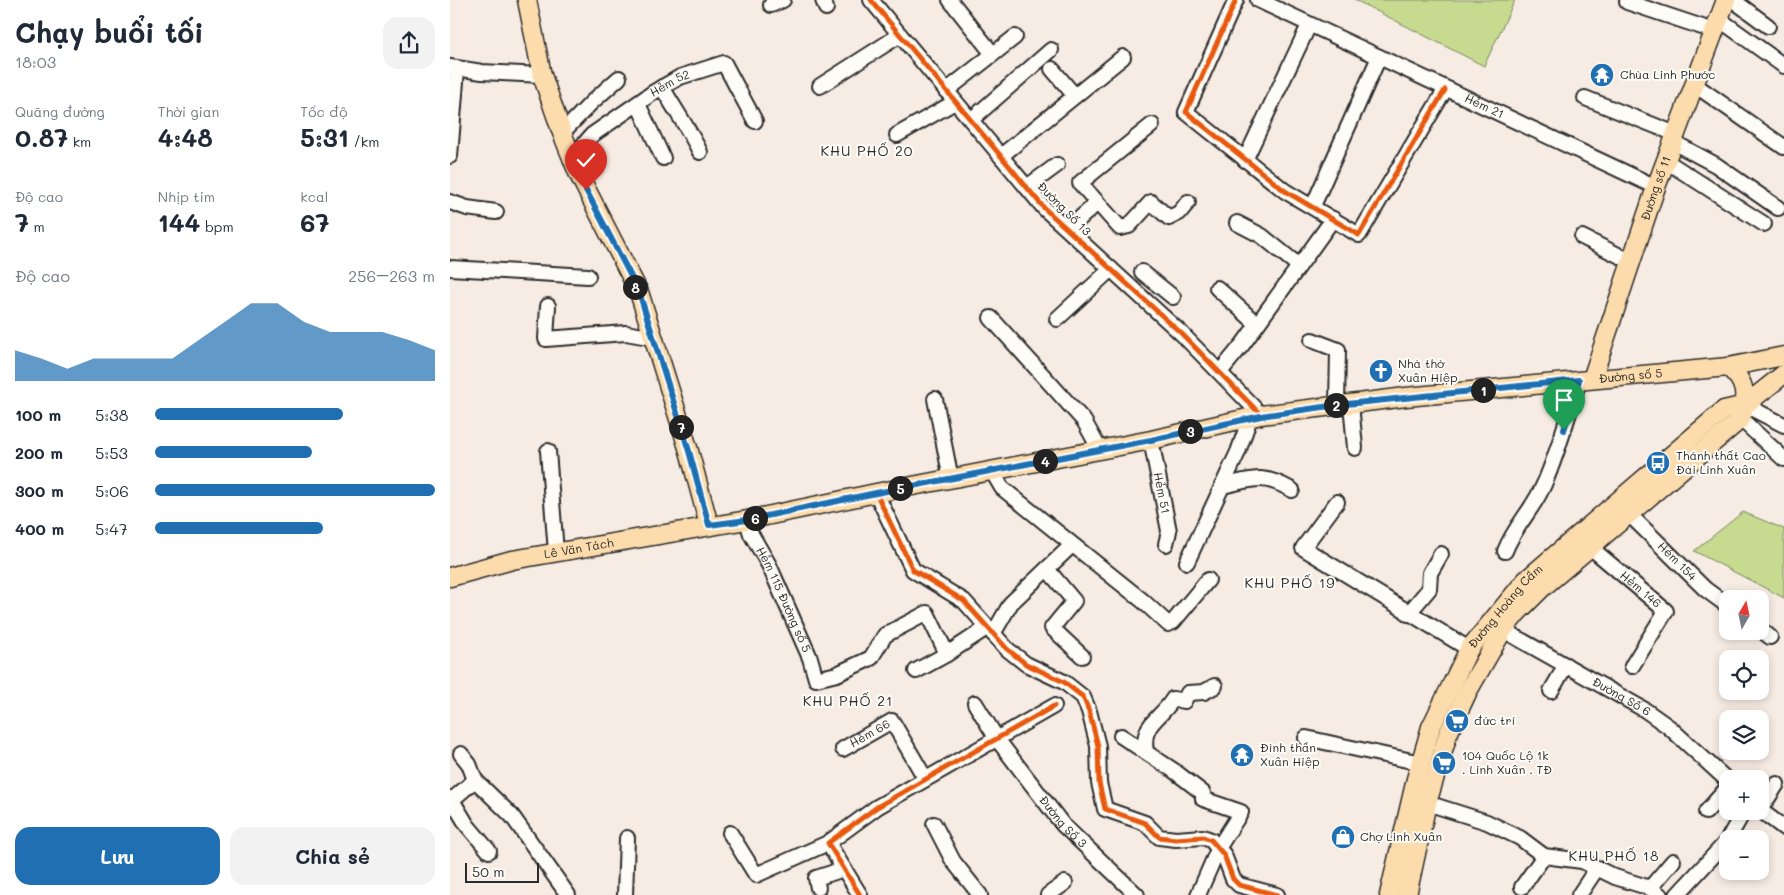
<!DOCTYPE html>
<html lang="vi">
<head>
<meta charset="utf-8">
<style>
  :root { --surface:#fff; --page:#f2f2f3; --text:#1f2937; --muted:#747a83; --accent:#1f6fb2 }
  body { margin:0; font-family:Mali,sans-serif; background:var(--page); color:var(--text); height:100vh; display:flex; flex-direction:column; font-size:19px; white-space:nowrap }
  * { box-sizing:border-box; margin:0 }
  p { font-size:16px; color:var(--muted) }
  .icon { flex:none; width:28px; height:28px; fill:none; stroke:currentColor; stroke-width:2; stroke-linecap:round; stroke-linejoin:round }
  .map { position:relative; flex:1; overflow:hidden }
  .drawer { display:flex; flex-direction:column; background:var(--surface); width:450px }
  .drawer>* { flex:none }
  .needle { width:32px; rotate:9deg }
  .buttons { position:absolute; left:1269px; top:590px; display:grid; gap:10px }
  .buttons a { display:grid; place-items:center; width:50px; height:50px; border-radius:10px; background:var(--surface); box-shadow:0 2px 8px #0003; font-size:25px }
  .scale { position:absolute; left:15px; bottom:12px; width:74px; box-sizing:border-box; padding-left:5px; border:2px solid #2b2b2b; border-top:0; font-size:14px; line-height:18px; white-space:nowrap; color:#2b2b2b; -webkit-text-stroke:4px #fdfcf7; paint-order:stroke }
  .pin { position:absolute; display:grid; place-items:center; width:42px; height:42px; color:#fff; margin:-51px -21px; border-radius:50% 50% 50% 0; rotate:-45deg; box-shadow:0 0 5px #0007 }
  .pin .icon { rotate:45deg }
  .km { position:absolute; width:25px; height:25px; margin:-12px; border-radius:50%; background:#222; color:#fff; font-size:14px; line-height:25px; text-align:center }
  .round { display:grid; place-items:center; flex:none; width:52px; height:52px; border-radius:15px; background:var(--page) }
  .headline { display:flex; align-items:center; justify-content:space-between; height:85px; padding:0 15px }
  h1 { font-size:28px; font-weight:700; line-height:38px }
  .stats { display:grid; grid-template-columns:repeat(3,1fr); gap:8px; height:85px; padding:5px 15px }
  .stats div { display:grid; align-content:center }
  .stats b { font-size:25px; font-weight:700 }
  .stats small { font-size:14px; font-weight:400 }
  .stats p { font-size:14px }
  .chart { height:140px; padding:10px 15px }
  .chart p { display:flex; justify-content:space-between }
  .chart svg { width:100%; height:90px; margin-top:5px; fill:var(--accent); opacity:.7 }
  .primary-button { display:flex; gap:10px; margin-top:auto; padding:10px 15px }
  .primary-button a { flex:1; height:58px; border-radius:15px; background:var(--accent); color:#fff; font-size:20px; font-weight:700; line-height:58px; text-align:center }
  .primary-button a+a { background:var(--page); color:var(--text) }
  ul { padding:0 15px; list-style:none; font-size:16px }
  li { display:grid; grid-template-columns:80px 60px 1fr; align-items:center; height:38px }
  li i { height:12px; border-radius:6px; background:var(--accent) }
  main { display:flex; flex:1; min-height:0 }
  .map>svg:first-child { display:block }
</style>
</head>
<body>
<main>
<section class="drawer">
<div class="headline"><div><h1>Chạy buổi tối</h1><p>18:03</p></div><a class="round"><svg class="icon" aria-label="share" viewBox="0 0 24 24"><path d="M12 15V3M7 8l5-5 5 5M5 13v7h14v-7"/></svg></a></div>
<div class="stats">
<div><p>Quãng đường</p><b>0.87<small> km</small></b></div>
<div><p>Thời gian</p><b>4:48</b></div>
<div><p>Tốc độ</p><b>5:31<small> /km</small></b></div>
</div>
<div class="stats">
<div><p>Độ cao</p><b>7<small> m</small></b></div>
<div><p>Nhịp tim</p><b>144<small> bpm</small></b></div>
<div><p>kcal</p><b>67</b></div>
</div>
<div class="chart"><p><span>Độ cao</span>256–263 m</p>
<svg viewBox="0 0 160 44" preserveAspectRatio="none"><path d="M0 44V29L10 33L20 38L30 33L40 33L50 33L60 33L70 24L80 15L90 6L100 6L110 15L120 20L130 20L140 20L150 24L160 29V44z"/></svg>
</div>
<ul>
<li><b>100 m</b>5:38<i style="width:67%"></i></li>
<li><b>200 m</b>5:53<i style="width:56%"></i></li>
<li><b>300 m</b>5:06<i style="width:100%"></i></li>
<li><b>400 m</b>5:47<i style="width:60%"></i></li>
</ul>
<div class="primary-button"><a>Lưu</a><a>Chia sẻ</a></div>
</section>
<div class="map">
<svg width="1334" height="895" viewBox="0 0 1334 895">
  <rect width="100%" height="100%" fill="#f7ece3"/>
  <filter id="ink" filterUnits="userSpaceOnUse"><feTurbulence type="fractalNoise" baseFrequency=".02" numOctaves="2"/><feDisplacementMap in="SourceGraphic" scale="10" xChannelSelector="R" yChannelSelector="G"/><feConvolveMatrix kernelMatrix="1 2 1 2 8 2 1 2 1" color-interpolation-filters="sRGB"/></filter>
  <g filter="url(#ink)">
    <path fill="#c6db90" stroke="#78835e" d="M 905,0 L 1065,0 L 1034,66 Z
      M 1293,512 L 1334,529 L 1334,598 L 1244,551 Z"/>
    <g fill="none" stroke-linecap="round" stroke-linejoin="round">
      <g stroke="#2b2b2b" stroke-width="18">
        <g id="minor">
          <path d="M 373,0 L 376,8"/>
          <path d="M 421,0 L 594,208 L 732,334 L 811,415"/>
          <path d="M 500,0 L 542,53"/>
          <path d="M 786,0 L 736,112 L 835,191 L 909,235 L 995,90"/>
          <path id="s1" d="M 808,0 L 1206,187"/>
          <path d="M 1283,0 L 1318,26"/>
          <path d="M 1177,2 L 1264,31"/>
          <path d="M 321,5 L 333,0"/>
          <path d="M 1269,19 L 1334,66"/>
          <path d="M 0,67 L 32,72 L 92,75"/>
          <path d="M 602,69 L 625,96"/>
          <path d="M 1245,85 L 1334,147"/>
          <path d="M 370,86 L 450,35"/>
          <path d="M 212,87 C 225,110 239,129 250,152"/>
          <path d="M 496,91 L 565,37"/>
          <path d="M 1135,98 L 1226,134"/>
          <path d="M 188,104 L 213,158"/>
          <path d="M 521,120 L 601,50"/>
          <path d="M 702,125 L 630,183 L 670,228 L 679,226 L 701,202 L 719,218 L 729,213 L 738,202"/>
          <path d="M 112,133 L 142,102 L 169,78"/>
          <path d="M 447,135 L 505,102"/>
          <path d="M 1223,142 L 1266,165 L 1328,208"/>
          <path d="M 0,156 L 7,69"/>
          <path d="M 551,156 L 673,57"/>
          <path id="s2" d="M 122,158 L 142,135 L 204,92 L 230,77 L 274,63 L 305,121"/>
          <path d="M 795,160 L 859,25"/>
          <path d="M 1216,161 L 1314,224"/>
          <path d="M 577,187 L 607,165"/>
          <path d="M 0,202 L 17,208 L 46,212"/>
          <path d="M 863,206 L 929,57"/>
          <path d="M 787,223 L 812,236 L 849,266"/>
          <path d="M 618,229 L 646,204"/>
          <path d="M 1132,237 L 1180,261"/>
          <path d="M 0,268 L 138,276"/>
          <path d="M 692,272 L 723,297"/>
          <path d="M 767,288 L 807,324"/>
          <path d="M 98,306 L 96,339 L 176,333 L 204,338"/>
          <path d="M 541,318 L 634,421 L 650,450"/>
          <path d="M 607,319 L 661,269"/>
          <path d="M 862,340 L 888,350 L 887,405"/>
          <path d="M 770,372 L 793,344 L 883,219"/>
          <path d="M 485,399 L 501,479"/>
          <path d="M 901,403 L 905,448"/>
          <path d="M 1295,405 L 1334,425"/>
          <path d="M 1291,419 L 1334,459"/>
          <path id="s3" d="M 701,440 L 719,531 L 716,544"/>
          <path d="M 98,451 L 106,552"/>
          <path d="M 542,471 L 552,488 L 693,601 L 718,624 L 723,622 L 758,580"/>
          <path d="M 772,486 C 805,479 812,473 842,490"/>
          <path d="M 426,493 L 463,570 L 514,601 L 557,649 L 576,664 L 614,682 L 633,697 L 639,711 L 648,746 L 649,783 L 655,809 L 695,823 L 709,837 L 726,839 L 753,837 L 761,840 L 774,855 L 783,879 L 789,885 L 827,895"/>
          <path d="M 887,502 L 853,548 L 1019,649"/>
          <path id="s4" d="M 1180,515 L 1255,589 L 1278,606"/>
          <path id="s5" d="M 297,520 L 301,534 L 319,565 L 360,658 L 366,679 L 387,674 L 421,658 L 435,635 L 477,613 L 497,654"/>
          <path id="s6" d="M 1140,547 L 1216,611 L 1182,666"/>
          <path d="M 1055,551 C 1065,525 1084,509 1095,482 C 1109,450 1118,414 1129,381"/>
          <path d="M 737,562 L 788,452 L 800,418"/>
          <path d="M 597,569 L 624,601 L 602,628 L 632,656"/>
          <path d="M 958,614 L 979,589 L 980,573 L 991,554"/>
          <path d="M 1310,629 L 1320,637"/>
          <path id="s7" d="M 1053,630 L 1195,710 L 1219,727 L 1278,781"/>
          <path d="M 543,634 L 561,603 L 622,545"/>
          <path d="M 466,671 L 497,654 L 538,627"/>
          <path d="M 1101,691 L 1116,665"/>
          <path id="s8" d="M 525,703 L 547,739 L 613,825 L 687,895"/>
          <path d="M 671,736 L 723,770 L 753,793 L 753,799 L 791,812 L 769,847 L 748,895"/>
          <path d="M 856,738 L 971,763"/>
          <path id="s9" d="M 393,749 L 442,721 L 475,778"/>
          <path d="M 696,752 C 691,723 709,721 723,699 L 734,701 L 738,693 L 754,692 L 765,686"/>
          <path d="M 11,754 L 19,764 L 25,780"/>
          <path d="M 1327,784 L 1310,810 L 1334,828"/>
          <path d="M 0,798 L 2,800 L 25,780 L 62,816 L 118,895"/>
          <path d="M 2,800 L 17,825 L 39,851"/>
          <path d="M 977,803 L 1037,822 L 1070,838 L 1094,856 L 1132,861 L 1165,877 L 1200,888 L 1210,895"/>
          <path d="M 1256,812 L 1278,787"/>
          <path d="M 484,824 L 503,861 L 530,895"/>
          <path d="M 280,833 L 306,875 L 378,843"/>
          <path d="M 1278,839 L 1294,811"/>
          <path d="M 1072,887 L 1094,856"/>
          <path d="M 368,888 L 366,878 L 394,869"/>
          <path d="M 1200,888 L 1223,861"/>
          <path d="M 175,895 L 177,838"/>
          <path d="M 410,895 L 378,843 L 427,807 L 604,706"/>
          <path d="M 598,895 L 615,883"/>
          <path d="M 1129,895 L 1147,868"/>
          <path d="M 1227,895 L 1278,840"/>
        </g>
      </g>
      <g stroke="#2b2b2b" stroke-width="21">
        <g id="major">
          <path d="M 77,0 L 92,75 L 112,133 L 129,175 L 189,292 L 239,451 L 259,525"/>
          <path id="s10" d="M 1142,379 L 1206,187 L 1276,0"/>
          <path id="s11" d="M 0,577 L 62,560 L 297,520 L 426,493 L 701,440 L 811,415 L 956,397 L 1278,367 L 1334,356"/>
          <path id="s12" d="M 939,895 L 966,779 L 981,727 L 1019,649 L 1076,580 L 1274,410 L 1295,405 L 1334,374"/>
          <path d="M 957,895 L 977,803 L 998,734 L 1018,691 L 1053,630 L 1067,613 L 1092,588 L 1291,419 C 1297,397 1297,382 1278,367"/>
        </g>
      </g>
      <use href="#minor" stroke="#fdfcf7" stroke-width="14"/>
      <use href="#major" stroke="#fcdcac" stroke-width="18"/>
      <g stroke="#fdfcf7" stroke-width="8">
        <path id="cycleway" d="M 421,0 L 594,208 L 732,334 L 811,415
          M 786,0 L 736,112 L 835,191 L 909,235 L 995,90
          M 426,493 L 463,570 L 514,601 L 557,649 L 576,664 L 614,682 L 633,697 L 639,711 L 648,746 L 649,783 L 655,809 L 695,823 L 709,837 L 726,839 L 753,837 L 761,840 L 774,855 L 783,879 L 789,885 L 827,895
          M 410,895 L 378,843 L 427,807 L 604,706"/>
      </g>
      <use href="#cycleway" stroke="#e8590c" stroke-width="5"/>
    </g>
  </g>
  <g fill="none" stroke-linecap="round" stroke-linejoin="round" filter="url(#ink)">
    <g stroke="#fff" stroke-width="10">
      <path id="route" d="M 136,190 L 189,292 L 239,451 L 259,525 L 297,520 L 426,493 L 701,440 L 811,416 L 887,405 L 1129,380 L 1114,430"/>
    </g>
    <use href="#route" stroke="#1f6fb2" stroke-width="6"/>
  </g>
  <defs>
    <g id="temple-disc" transform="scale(1.25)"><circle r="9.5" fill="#1f6fb2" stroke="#fdfcf7"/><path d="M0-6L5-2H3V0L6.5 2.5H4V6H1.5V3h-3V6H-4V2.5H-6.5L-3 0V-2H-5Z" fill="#fff"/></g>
    <g id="church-disc" transform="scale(1.25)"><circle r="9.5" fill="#1f6fb2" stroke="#fdfcf7"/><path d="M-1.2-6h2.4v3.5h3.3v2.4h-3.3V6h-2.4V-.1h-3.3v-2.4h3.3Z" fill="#fff"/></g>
    <g id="bus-disc" transform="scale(1.25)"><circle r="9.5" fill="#1f6fb2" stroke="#fdfcf7"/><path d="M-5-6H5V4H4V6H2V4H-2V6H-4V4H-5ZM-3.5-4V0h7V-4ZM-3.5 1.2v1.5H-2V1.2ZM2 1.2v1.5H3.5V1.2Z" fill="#fff"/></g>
    <g id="supermarket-disc" transform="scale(1.25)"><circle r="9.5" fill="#1f6fb2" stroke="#fdfcf7"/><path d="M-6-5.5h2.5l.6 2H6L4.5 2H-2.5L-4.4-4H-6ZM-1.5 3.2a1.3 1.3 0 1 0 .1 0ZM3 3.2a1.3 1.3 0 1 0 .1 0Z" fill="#fff"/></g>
    <g id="shop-disc" transform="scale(1.25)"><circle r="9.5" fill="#1f6fb2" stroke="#fdfcf7"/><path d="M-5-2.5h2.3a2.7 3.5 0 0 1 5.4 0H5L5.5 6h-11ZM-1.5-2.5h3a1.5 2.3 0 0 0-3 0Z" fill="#fff"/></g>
  </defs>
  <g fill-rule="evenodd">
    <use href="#temple-disc" x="1152" y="75"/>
    <use href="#church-disc" x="931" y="371"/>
    <use href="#bus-disc" x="1208" y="463"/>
    <use href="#supermarket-disc" x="1007" y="721"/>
    <use href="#temple-disc" x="792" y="755"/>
    <use href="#supermarket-disc" x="994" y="763"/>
    <use href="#shop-disc" x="893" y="837"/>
  </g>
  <g text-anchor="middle" stroke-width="4" stroke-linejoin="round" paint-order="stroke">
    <g font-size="12" fill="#2b2b2b" stroke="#fdfcf7" text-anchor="start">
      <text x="1170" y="79">Chùa Linh Phước</text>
      <text x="948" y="368">Nhà thờ<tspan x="948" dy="14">Xuân Hiệp</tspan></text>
      <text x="1226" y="460">Thánh thất Cao<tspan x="1226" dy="14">Đài Linh Xuân</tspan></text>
      <text x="1024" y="725">đức trí</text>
      <text x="810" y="752">Đình thần<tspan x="810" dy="14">Xuân Hiệp</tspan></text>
      <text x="1012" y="760">104 Quốc Lộ 1k<tspan x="1012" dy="14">. Linh Xuân . TĐ</tspan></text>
      <text x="910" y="841">Chợ Linh Xuân</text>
    </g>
    <g font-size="12" fill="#2b2b2b" stroke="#fdfcf7">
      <text dy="4" stroke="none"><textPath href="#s2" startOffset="124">Hẻm 52</textPath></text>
      <text dy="4" stroke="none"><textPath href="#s1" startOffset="250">Hẻm 21</textPath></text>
      <text dy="4" stroke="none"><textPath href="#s10" startOffset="201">Đường số 11</textPath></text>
      <text transform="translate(614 209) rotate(45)" y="4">Đường Số 13</text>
      <text dy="4" stroke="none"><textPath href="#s11" startOffset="1199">Đường số 5</textPath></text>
      <text dy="4" stroke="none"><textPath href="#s3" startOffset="54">Hẻm 51</textPath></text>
      <text dy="4" stroke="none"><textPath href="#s11" startOffset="132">Lê Văn Tách</textPath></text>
      <text dy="4" stroke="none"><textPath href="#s4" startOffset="66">Hẻm 154</textPath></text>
      <text dy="4" stroke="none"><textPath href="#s6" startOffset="66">Hẻm 146</textPath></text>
      <text dy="4" stroke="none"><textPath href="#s5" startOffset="88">Hẻm 115 Đường số 5</textPath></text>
      <text dy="4" stroke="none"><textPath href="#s12" startOffset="316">Đường Hoàng Cầm</textPath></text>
      <text dy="4" stroke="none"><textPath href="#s7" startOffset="136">Đường Số 6</textPath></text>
      <text dy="4" stroke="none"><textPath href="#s9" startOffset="31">Hẻm 66</textPath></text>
      <text dy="4" stroke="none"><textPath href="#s8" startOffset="148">Đường Số 3</textPath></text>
    </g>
    <g font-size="14" letter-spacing="1" fill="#2b2b2b" stroke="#fdfcf7">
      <text x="417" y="156">KHU PHỐ 20</text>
      <text x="840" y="588">KHU PHỐ 19</text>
      <text x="398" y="706">KHU PHỐ 21</text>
      <text x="1164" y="861">KHU PHỐ 18</text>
    </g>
  </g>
</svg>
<div class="buttons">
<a><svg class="needle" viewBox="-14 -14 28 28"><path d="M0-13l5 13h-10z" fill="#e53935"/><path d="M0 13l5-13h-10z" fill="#747a83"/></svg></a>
<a><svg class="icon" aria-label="locate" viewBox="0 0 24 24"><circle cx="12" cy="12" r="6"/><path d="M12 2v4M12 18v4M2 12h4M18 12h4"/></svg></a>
<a><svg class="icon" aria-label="layers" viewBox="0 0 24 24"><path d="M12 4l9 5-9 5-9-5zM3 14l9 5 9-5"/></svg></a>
<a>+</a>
<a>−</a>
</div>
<div class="scale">50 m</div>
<div class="pin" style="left:1114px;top:430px;background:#1e9e55"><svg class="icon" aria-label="arrive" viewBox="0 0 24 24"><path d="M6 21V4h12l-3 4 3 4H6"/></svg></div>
<div class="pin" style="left:136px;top:190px;background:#d93025"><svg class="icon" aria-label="check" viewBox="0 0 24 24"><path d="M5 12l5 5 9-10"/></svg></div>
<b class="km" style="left:1033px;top:390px">1</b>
<b class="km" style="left:886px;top:405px">2</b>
<b class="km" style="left:740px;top:431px">3</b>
<b class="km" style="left:595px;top:461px">4</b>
<b class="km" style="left:450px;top:488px">5</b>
<b class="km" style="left:305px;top:518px">6</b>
<b class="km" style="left:231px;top:427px">7</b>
<b class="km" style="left:185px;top:287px">8</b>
</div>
</main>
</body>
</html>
